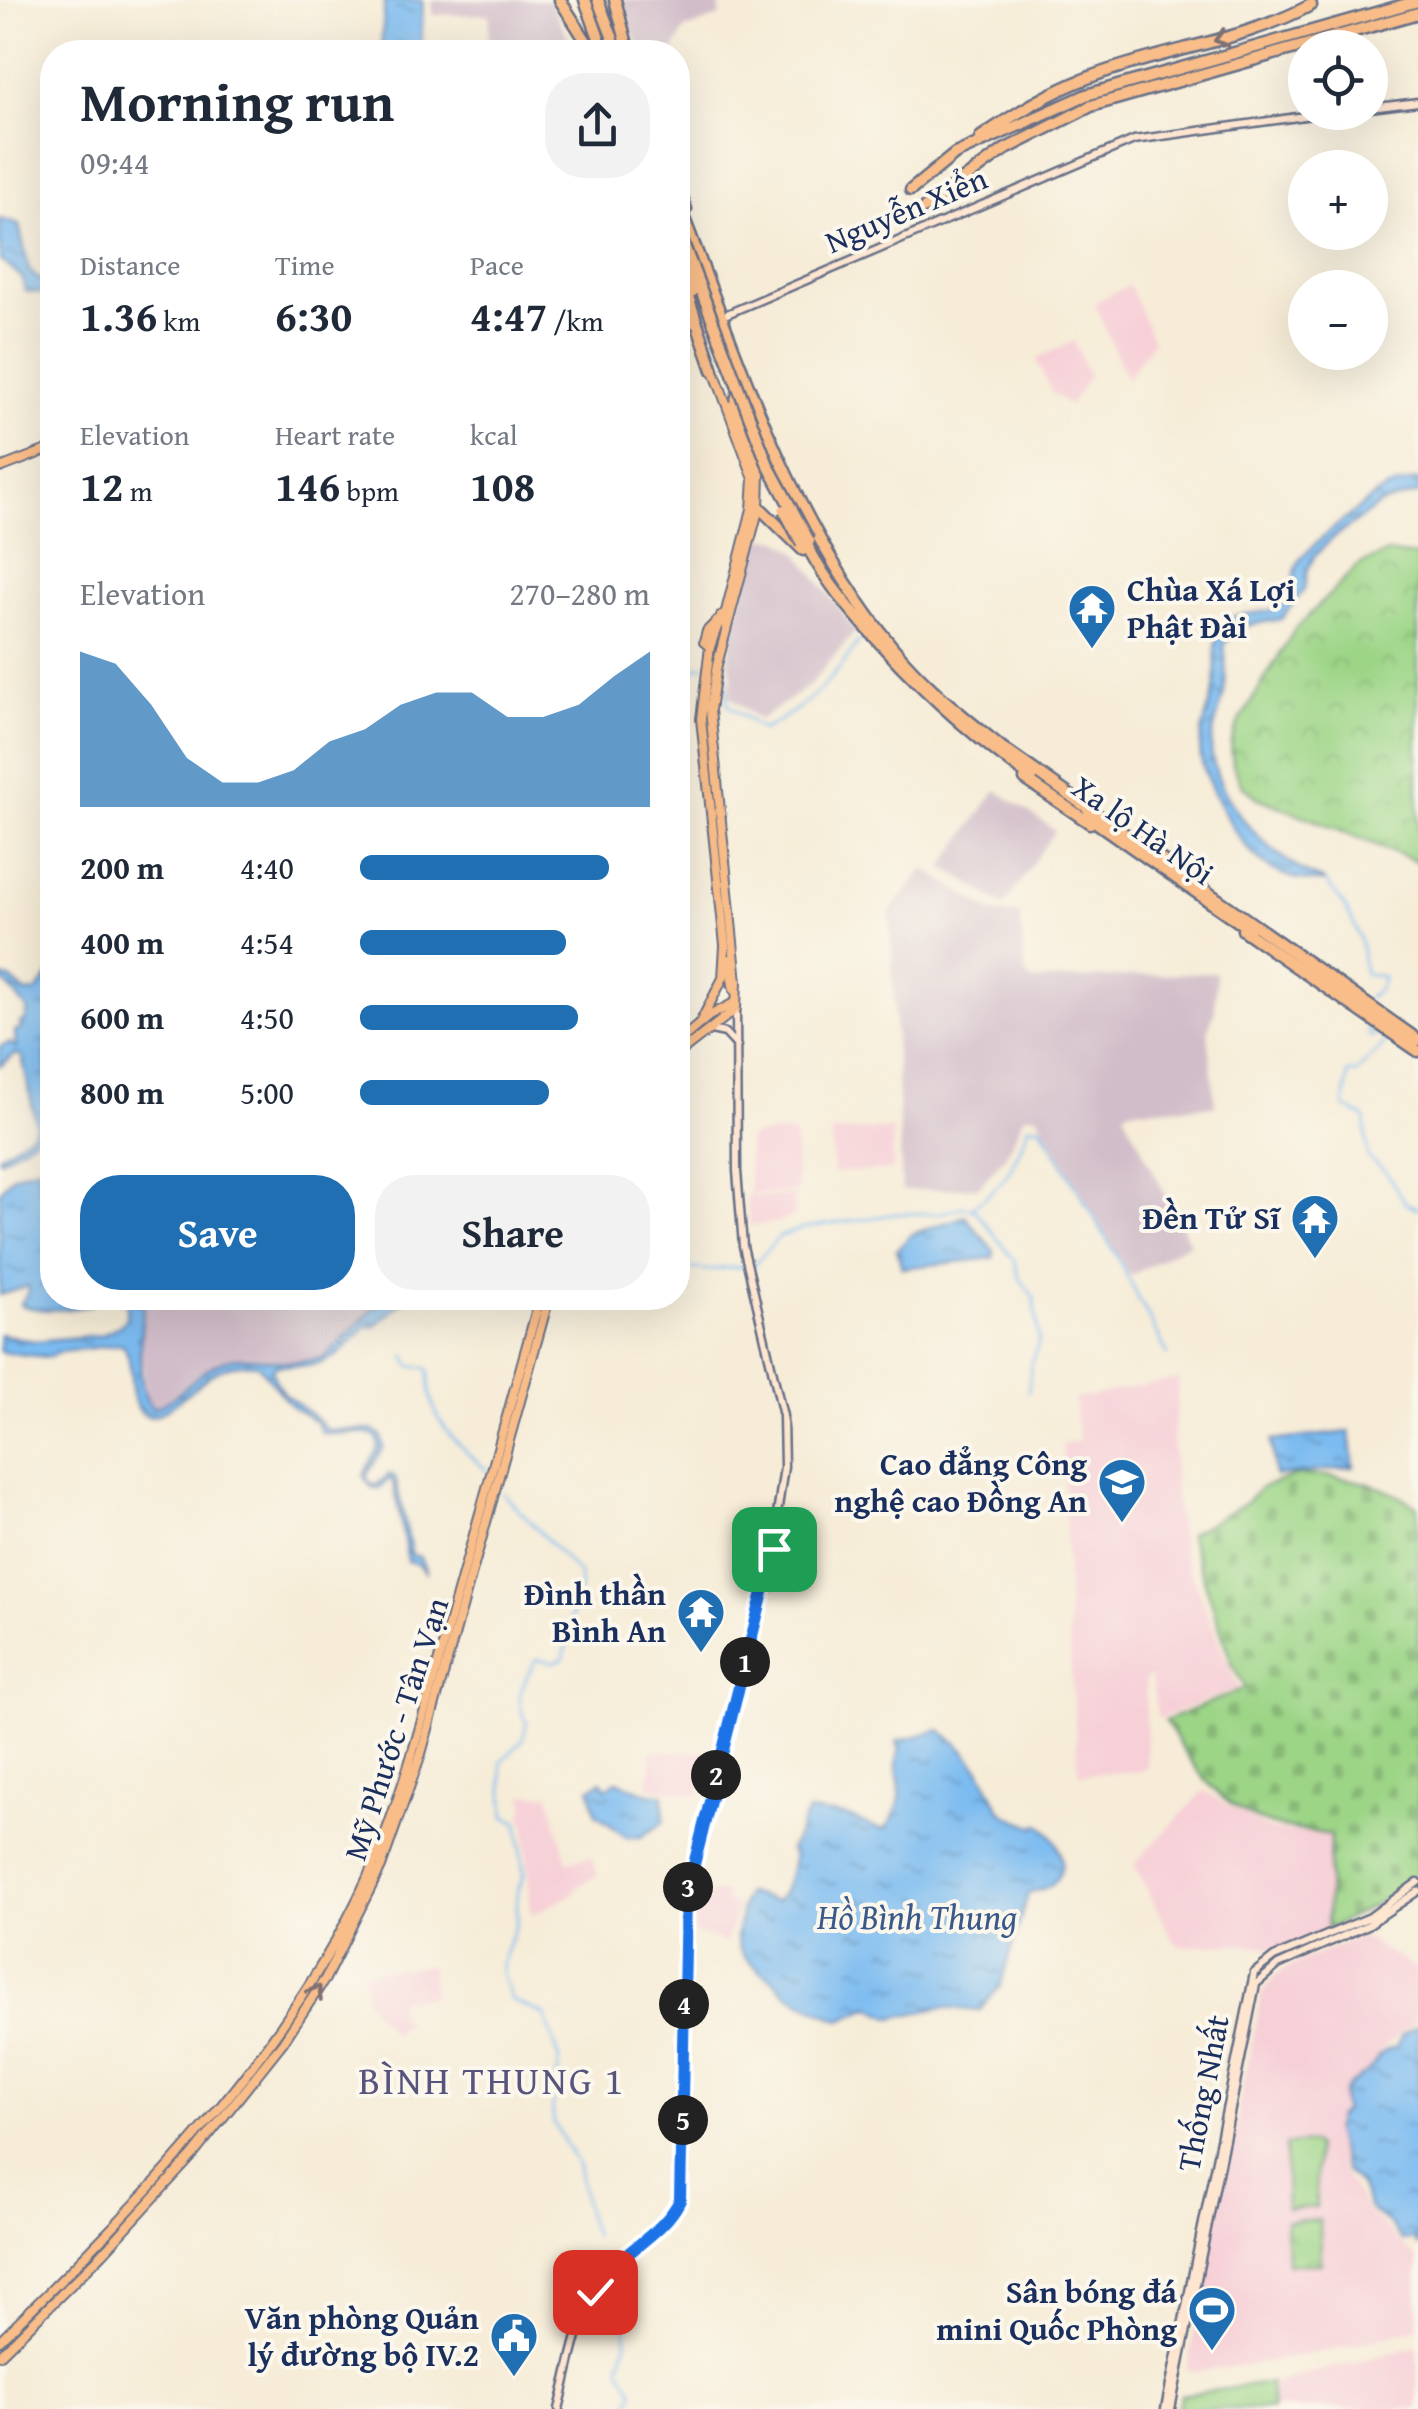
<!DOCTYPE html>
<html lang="en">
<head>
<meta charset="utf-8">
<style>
  :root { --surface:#fff; --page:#f2f2f3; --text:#1f2937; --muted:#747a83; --accent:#1f6fb2 }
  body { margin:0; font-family:"Gentium Book Plus",serif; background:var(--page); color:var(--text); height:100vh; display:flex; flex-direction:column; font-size:38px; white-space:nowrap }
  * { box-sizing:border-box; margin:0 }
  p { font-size:32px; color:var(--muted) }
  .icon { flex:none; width:55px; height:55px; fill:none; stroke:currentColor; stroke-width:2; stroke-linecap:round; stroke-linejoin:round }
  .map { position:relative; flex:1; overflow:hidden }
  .panel { position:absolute; left:40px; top:40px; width:650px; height:1270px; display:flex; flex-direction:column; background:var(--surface); border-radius:40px; box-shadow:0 10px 40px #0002 }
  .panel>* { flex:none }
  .buttons { position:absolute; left:1288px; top:30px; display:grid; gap:20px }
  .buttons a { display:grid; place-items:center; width:100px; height:100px; border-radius:50%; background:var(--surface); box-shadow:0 10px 40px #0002; font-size:50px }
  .pin { position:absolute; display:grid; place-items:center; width:85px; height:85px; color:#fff; margin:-42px; border-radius:20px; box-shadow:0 5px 15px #0006 }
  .km { position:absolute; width:50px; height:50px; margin:-25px; border-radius:50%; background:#222; color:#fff; font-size:28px; line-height:50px; text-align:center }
  .round { display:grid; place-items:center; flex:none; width:105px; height:105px; border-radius:40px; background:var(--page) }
  .head { display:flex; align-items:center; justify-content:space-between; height:170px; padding:0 40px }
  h1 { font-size:55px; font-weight:600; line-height:75px }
  .figures { display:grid; grid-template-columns:repeat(3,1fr); gap:15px; height:170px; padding:10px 40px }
  .figures div { display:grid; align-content:center }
  .figures b { font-size:42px; font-weight:600 }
  .figures small { font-size:28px; font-weight:400 }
  .figures p { font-size:28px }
  .chart { height:280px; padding:20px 40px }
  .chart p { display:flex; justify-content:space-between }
  .chart svg { width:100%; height:180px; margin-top:10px; fill:var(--accent); opacity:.7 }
  .cta { display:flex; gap:20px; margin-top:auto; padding:20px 40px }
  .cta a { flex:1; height:115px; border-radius:40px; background:var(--accent); color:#fff; font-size:40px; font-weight:600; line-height:115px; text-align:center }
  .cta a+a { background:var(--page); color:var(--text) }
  ul { padding:0 40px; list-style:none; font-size:32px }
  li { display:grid; grid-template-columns:160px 120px 1fr; align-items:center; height:75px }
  li i { height:25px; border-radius:12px; background:var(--accent) }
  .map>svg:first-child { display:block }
</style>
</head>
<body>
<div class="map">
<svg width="1418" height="2409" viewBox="0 0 1418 2409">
  <defs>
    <pattern id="cemetery-stones" width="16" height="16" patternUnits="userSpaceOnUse" patternTransform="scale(2.5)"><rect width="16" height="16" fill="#9dd587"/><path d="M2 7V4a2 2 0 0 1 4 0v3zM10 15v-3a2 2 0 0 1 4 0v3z" fill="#87b777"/></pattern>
    <pattern id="park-crowns" width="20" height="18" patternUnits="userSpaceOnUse" patternTransform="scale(2.5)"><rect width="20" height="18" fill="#9dd587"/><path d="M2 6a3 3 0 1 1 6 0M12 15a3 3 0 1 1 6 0" fill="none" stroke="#87b777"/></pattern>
    <pattern id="water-ripples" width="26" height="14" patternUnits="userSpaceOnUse" patternTransform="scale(2.5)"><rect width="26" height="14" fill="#7bbbf0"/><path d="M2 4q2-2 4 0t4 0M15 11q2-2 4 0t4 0" fill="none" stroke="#6498c6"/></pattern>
  </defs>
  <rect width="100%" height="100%" fill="#fbf7ec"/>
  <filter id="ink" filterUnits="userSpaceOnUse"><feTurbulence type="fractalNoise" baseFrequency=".01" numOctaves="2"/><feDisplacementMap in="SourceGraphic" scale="20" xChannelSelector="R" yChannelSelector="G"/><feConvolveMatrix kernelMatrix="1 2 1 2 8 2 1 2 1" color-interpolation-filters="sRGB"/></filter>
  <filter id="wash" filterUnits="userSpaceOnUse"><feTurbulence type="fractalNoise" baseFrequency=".0048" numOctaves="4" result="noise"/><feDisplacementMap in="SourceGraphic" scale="40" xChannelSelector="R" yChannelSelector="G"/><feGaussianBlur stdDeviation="2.25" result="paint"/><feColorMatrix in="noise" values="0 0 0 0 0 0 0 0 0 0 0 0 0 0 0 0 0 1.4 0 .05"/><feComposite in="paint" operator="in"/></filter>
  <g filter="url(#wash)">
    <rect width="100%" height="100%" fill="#f6ecd7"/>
    <path fill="#f6cfd7" d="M 1129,285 L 1153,341 L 1127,379 L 1094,303 Z
      M 1074,341 L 1089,376 L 1069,406 L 1051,392 L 1036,359 Z
      M 892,1129 L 894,1170 L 833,1173 L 831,1132 Z
      M 791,1132 L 795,1135 L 797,1192 L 749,1194 L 748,1139 L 754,1135 Z
      M 794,1195 L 795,1216 L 776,1223 L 750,1226 L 746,1197 Z
      M 1179,1379 L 1173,1443 L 1175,1495 L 1183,1553 L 1238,1688 L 1158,1719 L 1151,1678 L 1145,1678 L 1147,1766 L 1143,1771 L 1079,1774 L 1069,1644 L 1063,1444 L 1079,1441 L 1074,1399 Z
      M 652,1751 L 710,1752 L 699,1795 L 648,1787 Z
      M 1204,1791 L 1267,1829 L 1329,1836 L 1327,1930 L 1279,1949 L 1238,1944 L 1180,1946 L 1172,1939 L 1134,1864 Z
      M 549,1794 L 567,1861 L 591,1857 L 598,1875 L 574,1889 L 575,1893 L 531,1915 L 525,1824 L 521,1817 L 525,1806 L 524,1795 Z
      M 697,1892 L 712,1895 L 713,1892 L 726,1893 L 725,1901 L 738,1905 L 726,1943 L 694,1933 Z
      M 1361,1936 L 1418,1970 L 1418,2020 L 1383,2048 L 1370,2067 L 1346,2086 L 1334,2132 L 1342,2170 L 1365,2208 L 1418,2260 L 1418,2328 L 1359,2344 L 1271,2362 L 1194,2372 L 1187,2368 L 1262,1993 L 1275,1976 L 1288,1967 Z
      M 430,1965 L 433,1996 L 400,1999 L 397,2003 L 398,2016 L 407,2021 L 392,2034 L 366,2000 L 364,1972 Z
      M 1418,2346 L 1418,2409 L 1273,2409 L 1272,2383 Z"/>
    <path fill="#d1bdc9" d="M 432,0 L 549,0 L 575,52 L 487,52 L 490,17 L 488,14 L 432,15 Z
      M 621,0 L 719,0 L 720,16 L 684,30 L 673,52 L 641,52 Z
      M 767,538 L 780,540 L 797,552 L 856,631 L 809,686 L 759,720 L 729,696 L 732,675 L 728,657 L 754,548 L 757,542 Z
      M 996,790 L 1055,830 L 1004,906 L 943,867 Z
      M 924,869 L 994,913 L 1020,914 L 1025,973 L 1031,981 L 1216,972 L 1215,1010 L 1208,1030 L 1215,1106 L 1131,1109 L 1124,1113 L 1190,1243 L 1130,1276 L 1037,1115 L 1025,1115 L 1006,1155 L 979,1187 L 902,1191 L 890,912 Z
      M 145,1298 L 383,1298 L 323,1358 L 290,1361 L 248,1356 L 226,1360 L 201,1371 L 165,1402 L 152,1408 L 146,1398 L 141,1349 L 140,1330 Z"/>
    <path fill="#9dd587" stroke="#5c8272" stroke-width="2.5" d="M 1312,2143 L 1316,2147 L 1316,2207 L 1287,2209 L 1285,2145 Z
      M 1270,2383 L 1272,2409 L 1177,2409 L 1181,2395 Z"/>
    <path fill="url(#cemetery-stones)" stroke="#5c8272" stroke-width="2.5" d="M 1297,1475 C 1341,1474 1381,1482 1418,1507 L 1418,1676 L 1413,1690 L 1418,1692 L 1418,1873 L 1399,1891 L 1327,1930 L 1330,1835 C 1305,1830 1277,1829 1254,1818 C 1212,1799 1188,1758 1165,1721 L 1245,1688 L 1232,1664 L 1189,1534 L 1247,1502 L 1260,1488 Z"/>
    <path fill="url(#park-crowns)" stroke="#5c8272" stroke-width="2.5" d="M 1387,553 L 1418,556 L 1418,862 L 1258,798 L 1242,785 L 1233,766 L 1231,744 L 1238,724 L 1295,629 L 1359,565 Z
      M 1320,2220 L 1321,2263 L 1287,2264 L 1286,2221 Z"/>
    <path fill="url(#water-ripples)" stroke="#4b75a7" stroke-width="2.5" d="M 385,0 L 423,0 L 421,52 L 381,52 Z
      M 0,219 L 19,225 L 29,270 L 38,279 L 52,279 L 52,294 L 25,291 L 22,277 L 0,260 Z
      M 1418,480 L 1418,494 L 1382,503 L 1333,538 L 1314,556 L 1307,572 L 1304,590 L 1281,619 L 1239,627 L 1224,644 C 1226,663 1227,679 1223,698 C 1219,713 1212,729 1211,744 C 1211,799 1276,865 1325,881 C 1268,884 1242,848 1218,801 C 1212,788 1203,773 1201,758 C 1197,731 1211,710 1215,684 C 1218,667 1211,648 1219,632 C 1230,605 1259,619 1279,607 C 1297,596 1290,574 1300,560 C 1310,546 1374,494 1389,488 C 1398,484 1408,483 1418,480 Z
      M 52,972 L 52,1019 L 45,1053 L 52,1099 L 52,1152 L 41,1134 L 0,1160 L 0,1155 L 32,1133 L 36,1124 L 22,1056 L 15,1054 L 0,1066 L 0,1046 L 10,1043 L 16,1048 L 15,1031 L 21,1029 L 20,1023 L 25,1022 L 28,1010 L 0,977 L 10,979 L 26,993 L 36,992 Z
      M 38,1167 C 39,1187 36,1191 52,1206 L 52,1298 L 96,1298 L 93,1303 C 73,1311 40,1312 20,1305 L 29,1291 L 28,1286 L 0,1295 L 0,1191 L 13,1175 Z
      M 965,1216 L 994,1251 L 993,1258 L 902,1268 L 897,1250 L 912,1234 Z
      M 127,1298 L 145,1298 C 140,1320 134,1394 153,1408 C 178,1401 194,1373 219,1363 C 244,1352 265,1362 290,1362 C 301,1362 312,1360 323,1359 L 384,1298 L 407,1298 L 374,1327 L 366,1326 C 333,1362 329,1368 277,1365 L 272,1369 C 277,1400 311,1407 327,1430 L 372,1430 L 381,1435 L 384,1447 L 367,1474 L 368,1481 L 375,1486 L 390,1474 L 395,1477 L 412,1555 L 420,1557 L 427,1574 L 418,1564 L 408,1561 L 393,1481 L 389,1479 L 378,1489 L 372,1488 L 363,1476 L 379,1446 L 377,1437 C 360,1429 341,1436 322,1433 L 316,1422 L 291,1406 L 257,1364 C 244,1363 231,1364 219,1370 C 201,1378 162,1421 147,1416 C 123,1406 138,1362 122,1344 L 61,1352 L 47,1357 L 0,1352 L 0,1334 L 34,1341 L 101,1335 L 122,1324 L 126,1318 Z
      M 1350,1432 L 1354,1467 L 1275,1476 L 1271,1441 Z
      M 940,1730 L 958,1744 L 980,1769 L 1000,1809 L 1008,1816 L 1036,1827 L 1039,1824 C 1057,1836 1072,1866 1052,1884 C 1046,1889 1035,1890 1028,1894 L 1000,1986 L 979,2011 L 943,2007 L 892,2018 L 870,2007 L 841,2020 L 836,2019 C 820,2011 802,2003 787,1993 C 781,1988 776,1982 770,1977 C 749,1963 730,1950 739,1922 C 743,1910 739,1908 747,1893 L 777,1901 C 789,1889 790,1870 794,1854 L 790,1850 L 808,1811 L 846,1816 L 879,1829 L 886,1829 C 892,1819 899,1809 900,1798 C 902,1780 892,1768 900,1750 L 897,1741 Z
      M 601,1781 L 606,1788 L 617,1781 L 649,1794 L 663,1794 L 664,1821 L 641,1837 L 626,1837 L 596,1814 L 590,1789 Z
      M 1418,2025 L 1418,2247 L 1414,2239 L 1402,2240 L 1390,2225 L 1370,2209 L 1359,2183 L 1345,2170 L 1334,2131 L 1338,2116 L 1344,2111 C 1342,2103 1341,2093 1347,2087 C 1355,2079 1366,2075 1372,2067 C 1379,2056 1382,2050 1396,2047 L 1402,2035 Z"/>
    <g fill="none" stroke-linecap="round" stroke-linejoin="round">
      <path stroke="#7bbbf0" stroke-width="2.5" d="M 717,670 L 726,674 L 728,705 L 762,730 C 802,711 837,678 859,640
        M 678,692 L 687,683 L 692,668 L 704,666
        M 1326,882 C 1341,900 1353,917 1360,940 C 1363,951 1362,963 1365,974 L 1384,977 L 1377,991 L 1368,998
        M 1366,1021 L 1369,1036 L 1385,1034 L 1387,1041 L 1356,1073 L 1348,1073 L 1344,1107 L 1365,1118 L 1368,1157 L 1387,1173 L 1405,1203 L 1418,1208
        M 971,1208 C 1011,1179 1011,1170 1029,1126 L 1041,1126 L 1115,1253 L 1168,1355
        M 678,1267 L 707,1270 L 753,1266 L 779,1237 L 803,1228 L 896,1214 L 940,1213 L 963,1207 L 975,1210 L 1015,1261 L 1019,1277 L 1034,1298 L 1039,1342 L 1031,1364 L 1028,1392
        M 405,1355 L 411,1366 L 427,1368 L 429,1371 C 427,1418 453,1442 487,1470
        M 503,1493 L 579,1574 L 581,1585 L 573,1607 L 564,1658 L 555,1662 L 536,1659 C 524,1683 512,1696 527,1722 L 522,1741 L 501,1762 L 505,1817 L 518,1822 L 524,1875 L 517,1893 L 517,1921 L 502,1962 L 502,1974 L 511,2000 L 545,2015 L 560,2060 L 552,2106 L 554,2123 L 578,2166 L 585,2207 L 594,2237
        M 612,2288 L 625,2325 L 627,2341 L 620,2367 L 634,2391 L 628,2409"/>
    </g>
  </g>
  <g filter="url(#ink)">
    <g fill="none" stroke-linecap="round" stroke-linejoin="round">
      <g stroke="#687188" stroke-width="11">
        <path id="secondary" d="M 1370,108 L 1418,102
          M 727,314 L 1134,140 L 1333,112
          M 711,1030 L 725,1033 L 737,1046
          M 765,1594 L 771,1586 L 774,1553
          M 559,2409 C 571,2365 578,2306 609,2271 C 632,2245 664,2232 680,2200 L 686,1896 L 727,1723 L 765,1595 L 784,1467 L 783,1416 L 743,1246 L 737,1171 L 736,1009
          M 1165,2409 L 1254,1973 L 1274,1957 L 1370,1917 L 1418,1882
          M 1171,2409 L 1256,1984 L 1278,1965 L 1368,1925 L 1418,1891"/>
      </g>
      <g stroke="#687188" stroke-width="12">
        <path id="primary" d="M 678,304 L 693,323
          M 713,368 L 754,479 L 752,509 L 723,623
          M 0,468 L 52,448
          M 710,647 L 704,642 L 707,631 L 716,622
          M 728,959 L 734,990
          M 700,1023 L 723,978 L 725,945 L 701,719 L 710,647 L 721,616
          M 678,1042 L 709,1016 L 736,1002
          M 678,1054 L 736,1009 L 737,982 L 710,710 L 717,665 L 759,507 L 760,474 L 734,405 L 738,387
          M 0,2340 C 135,2209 289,2052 367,1879 C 399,1807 419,1731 440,1656 C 474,1537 506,1417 540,1298
          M 0,2355 L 102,2254 L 193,2155 L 283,2042 L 325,1979 L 381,1867 L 421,1754 L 549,1298"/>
      </g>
      <g stroke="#687188" stroke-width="15">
        <path id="highway" d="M 560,0 L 593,52
          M 585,0 L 604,52
          M 598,0 L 618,52
          M 615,0 L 629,52
          M 1316,48 L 1334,46
          M 981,137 C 1016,113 1050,92 1090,77 C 1163,49 1242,42 1311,5
          M 678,185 L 686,209
          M 911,190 L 955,154 L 1086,95 L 1418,1
          M 678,203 C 738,355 788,521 894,649 C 925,687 963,716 1001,747 L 1418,1040
          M 925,208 L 1004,150 L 1091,106 L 1418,13
          M 678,267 L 713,370
          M 759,507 L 803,550
          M 806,543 C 821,574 842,600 865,626 C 915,684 969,734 1032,778
          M 1025,779 L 1090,823
          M 1087,816 L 1249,929
          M 1243,930 L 1418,1051"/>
      </g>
      <use href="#secondary" stroke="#fde5d0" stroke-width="6"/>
      <use href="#primary" stroke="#f9bd89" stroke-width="8"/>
      <use href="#highway" stroke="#f9bd89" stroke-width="10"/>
      <g stroke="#687188" stroke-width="15" stroke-linecap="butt">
        <path id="highway-bridge" d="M 678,230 L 768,465 L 809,541
          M 678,250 L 693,291
          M 784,510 L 802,544"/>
      </g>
      <use href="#highway-bridge" stroke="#f9bd89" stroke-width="10"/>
    </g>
    <defs><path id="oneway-chevron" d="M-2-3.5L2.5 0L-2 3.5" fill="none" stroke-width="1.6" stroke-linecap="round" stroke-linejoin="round" transform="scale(2.5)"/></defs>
    <g stroke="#7f6f71">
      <use href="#oneway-chevron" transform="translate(1221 39) rotate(164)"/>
      <use href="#oneway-chevron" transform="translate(316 1992) rotate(-58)"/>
    </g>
  </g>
  <g fill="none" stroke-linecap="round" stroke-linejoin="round" filter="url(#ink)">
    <g stroke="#fff" stroke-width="20">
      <path id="route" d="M 595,2292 C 614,2253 661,2239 680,2200 L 686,1896 L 774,1549"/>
    </g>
    <use href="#route" stroke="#1a73e8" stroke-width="12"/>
  </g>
  <defs>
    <g id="temple-pin" transform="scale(2.5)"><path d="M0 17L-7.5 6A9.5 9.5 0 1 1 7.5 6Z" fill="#1f6fb2" stroke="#fbf7ec"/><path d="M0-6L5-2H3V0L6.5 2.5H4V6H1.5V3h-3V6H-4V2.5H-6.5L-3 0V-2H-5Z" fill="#fff"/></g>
    <g id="university-pin" transform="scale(2.5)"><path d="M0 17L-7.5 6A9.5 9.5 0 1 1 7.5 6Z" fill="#1f6fb2" stroke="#fbf7ec"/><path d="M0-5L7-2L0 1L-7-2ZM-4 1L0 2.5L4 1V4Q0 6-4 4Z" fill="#fff"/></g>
    <g id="stadium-pin" transform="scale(2.5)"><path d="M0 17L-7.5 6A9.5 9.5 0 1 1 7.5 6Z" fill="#1f6fb2" stroke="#fbf7ec"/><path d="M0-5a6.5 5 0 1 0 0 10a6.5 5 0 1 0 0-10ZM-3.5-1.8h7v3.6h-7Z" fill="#fff"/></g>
    <g id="civic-pin" transform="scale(2.5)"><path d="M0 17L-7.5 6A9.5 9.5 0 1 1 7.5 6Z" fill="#1f6fb2" stroke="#fbf7ec"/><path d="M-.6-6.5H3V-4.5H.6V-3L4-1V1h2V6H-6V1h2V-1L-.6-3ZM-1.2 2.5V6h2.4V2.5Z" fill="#fff"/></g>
  </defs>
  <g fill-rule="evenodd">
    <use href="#temple-pin" x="1092" y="608"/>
    <use href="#temple-pin" x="1315" y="1218"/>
    <use href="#university-pin" x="1122" y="1482"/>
    <use href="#temple-pin" x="701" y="1612"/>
    <use href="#stadium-pin" x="1212" y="2310"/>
    <use href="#civic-pin" x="514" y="2336"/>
  </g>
  <g text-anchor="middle" stroke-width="8" stroke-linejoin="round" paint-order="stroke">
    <g font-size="32" fill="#1b2f5e" stroke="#fbf7ec">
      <text transform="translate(906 210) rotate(-23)" y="11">Nguyễn Xiển</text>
      <text transform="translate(1143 830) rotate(35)" y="11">Xa lộ Hà Nội</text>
      <text transform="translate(396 1729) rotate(-72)" y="11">Mỹ Phước - Tân Vạn</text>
      <text transform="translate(1203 2093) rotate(-79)" y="11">Thống Nhất</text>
    </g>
    <g font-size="32" font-weight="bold" fill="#1b2f5e" stroke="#fbf7ec" text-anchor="end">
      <text x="1127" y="601" text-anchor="start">Chùa Xá Lợi<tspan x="1127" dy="37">Phật Đài</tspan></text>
      <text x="1280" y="1229">Đền Tử Sĩ</text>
      <text x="1087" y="1475">Cao đẳng Công<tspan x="1087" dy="37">nghệ cao Đồng An</tspan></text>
      <text x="666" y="1605">Đình thần<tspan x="666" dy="37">Bình An</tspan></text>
      <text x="1177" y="2303">Sân bóng đá<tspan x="1177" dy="37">mini Quốc Phòng</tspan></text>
      <text x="479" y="2329">Văn phòng Quản<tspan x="479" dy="37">lý đường bộ IV.2</tspan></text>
    </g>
    <g font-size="35" font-style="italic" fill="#38598a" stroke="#fbf7ec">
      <text x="917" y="1929">Hồ Bình Thung</text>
    </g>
    <g font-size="38" letter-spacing="2.5" fill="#57547d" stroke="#fbf7ec">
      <text x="492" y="2094">BÌNH THUNG 1</text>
    </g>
  </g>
</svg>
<div class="buttons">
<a><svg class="icon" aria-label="locate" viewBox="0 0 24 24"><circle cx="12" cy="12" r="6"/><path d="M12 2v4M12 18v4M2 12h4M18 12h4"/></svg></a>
<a>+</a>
<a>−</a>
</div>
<div class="pin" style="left:774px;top:1549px;background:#1e9e55"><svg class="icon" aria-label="arrive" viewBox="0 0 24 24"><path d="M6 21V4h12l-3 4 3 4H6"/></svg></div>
<div class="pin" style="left:595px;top:2292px;background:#d93025"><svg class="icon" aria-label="check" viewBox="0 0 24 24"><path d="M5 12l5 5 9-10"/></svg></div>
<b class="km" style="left:745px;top:1662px">1</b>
<b class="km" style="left:716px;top:1775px">2</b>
<b class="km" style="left:688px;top:1887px">3</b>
<b class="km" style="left:684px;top:2004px">4</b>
<b class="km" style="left:683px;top:2120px">5</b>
<section class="panel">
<div class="head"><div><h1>Morning run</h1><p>09:44</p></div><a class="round"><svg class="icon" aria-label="share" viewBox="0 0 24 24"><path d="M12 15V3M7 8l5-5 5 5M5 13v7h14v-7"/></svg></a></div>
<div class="figures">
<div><p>Distance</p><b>1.36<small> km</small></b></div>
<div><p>Time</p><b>6:30</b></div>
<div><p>Pace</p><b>4:47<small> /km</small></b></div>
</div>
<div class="figures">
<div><p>Elevation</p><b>12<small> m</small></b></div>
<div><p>Heart rate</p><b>146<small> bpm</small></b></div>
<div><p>kcal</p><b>108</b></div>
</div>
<div class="chart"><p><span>Elevation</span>270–280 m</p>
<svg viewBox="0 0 160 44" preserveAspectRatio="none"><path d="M0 44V6L10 9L20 19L30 32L40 38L50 38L60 35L70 28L80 25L90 19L100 16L110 16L120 22L130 22L140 19L150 12L160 6V44z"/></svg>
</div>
<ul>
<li><b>200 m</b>4:40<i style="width:86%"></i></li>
<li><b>400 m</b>4:54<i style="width:71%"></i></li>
<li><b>600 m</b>4:50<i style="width:75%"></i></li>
<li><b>800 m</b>5:00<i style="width:65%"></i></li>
</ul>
<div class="cta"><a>Save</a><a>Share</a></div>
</section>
</div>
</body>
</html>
